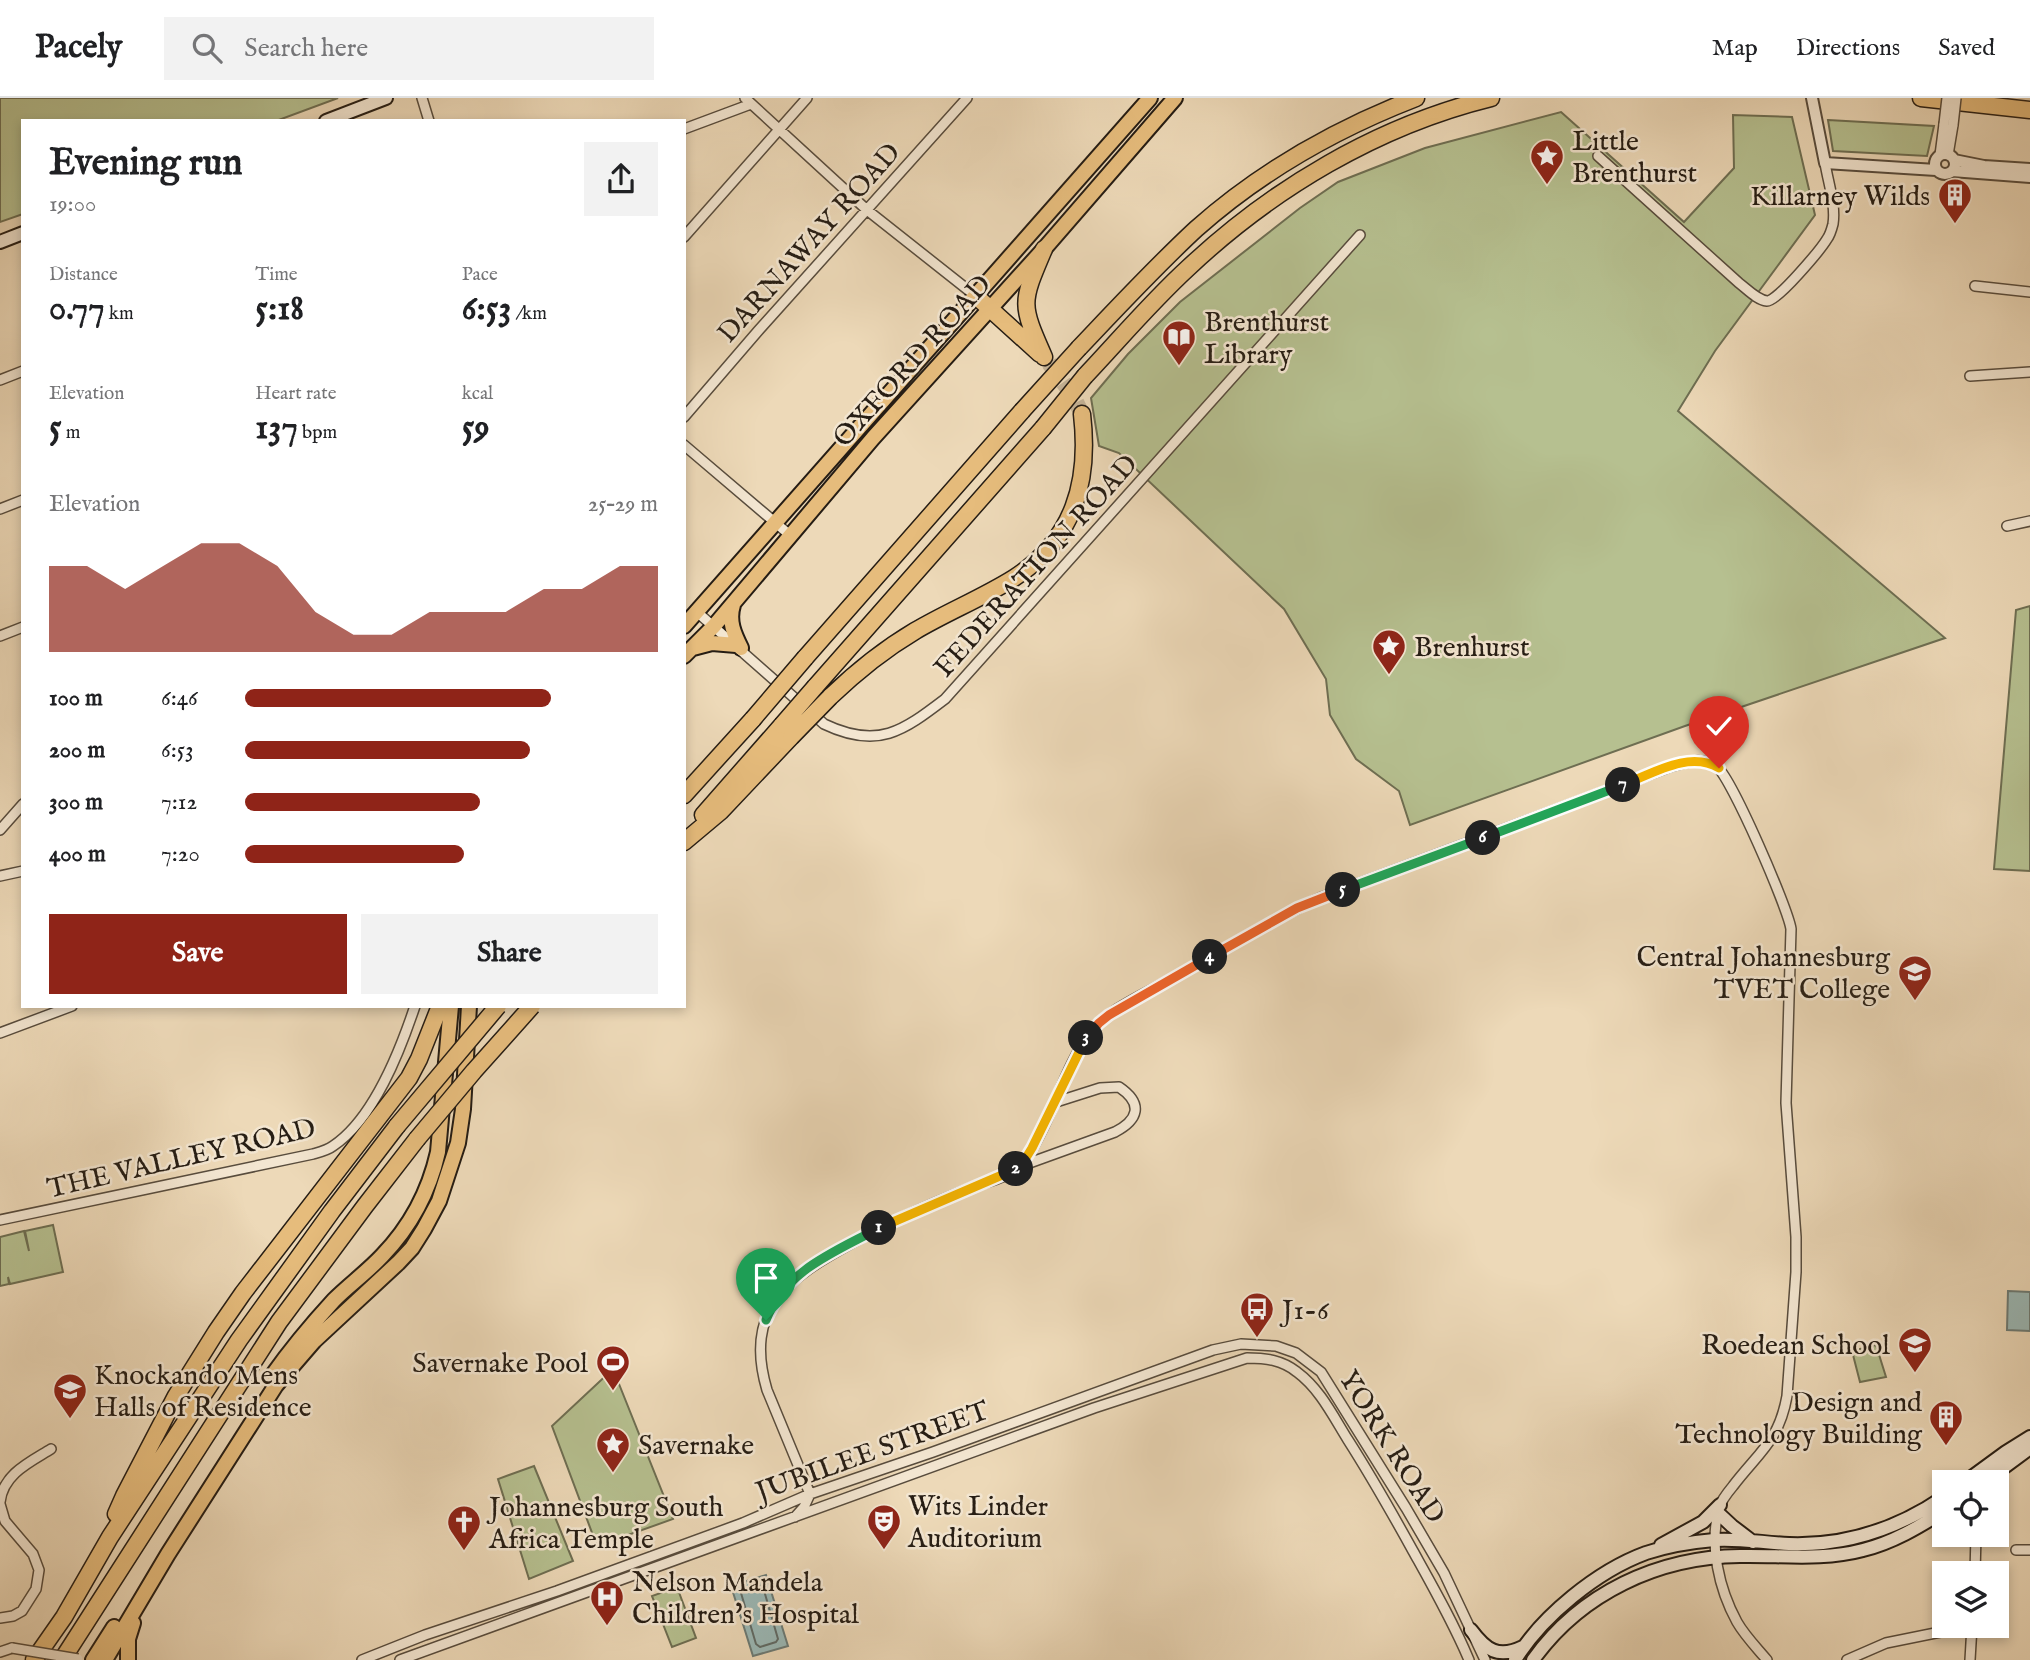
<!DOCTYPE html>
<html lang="en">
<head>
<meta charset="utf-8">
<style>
  :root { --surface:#fff; --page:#f2f2f2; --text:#202124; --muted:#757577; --line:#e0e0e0; --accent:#8f2418 }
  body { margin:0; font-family:"IM FELL English",serif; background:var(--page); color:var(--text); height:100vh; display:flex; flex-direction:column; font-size:26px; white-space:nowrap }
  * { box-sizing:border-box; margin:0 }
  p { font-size:23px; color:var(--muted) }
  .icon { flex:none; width:38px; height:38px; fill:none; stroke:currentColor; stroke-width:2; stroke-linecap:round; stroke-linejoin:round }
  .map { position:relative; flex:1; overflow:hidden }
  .panel { position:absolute; left:21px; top:21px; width:665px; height:889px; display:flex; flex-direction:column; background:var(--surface); border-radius:0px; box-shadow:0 4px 10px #0003 }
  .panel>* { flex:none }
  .fabs { position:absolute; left:1932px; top:1372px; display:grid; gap:14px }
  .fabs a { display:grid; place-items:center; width:77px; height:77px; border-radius:0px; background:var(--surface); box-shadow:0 4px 10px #0003; font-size:35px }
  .pin { position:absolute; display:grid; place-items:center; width:60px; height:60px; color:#fff; margin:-72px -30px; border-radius:50% 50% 50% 0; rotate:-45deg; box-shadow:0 0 7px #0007 }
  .pin .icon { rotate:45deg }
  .km { position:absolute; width:35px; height:35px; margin:-18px; border-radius:50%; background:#222; color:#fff; font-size:19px; line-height:35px; text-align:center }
  .round { display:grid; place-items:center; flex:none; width:74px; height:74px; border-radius:0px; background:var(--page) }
  .head { display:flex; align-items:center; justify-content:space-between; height:119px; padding:0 28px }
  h1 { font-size:38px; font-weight:700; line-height:52px }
  .figures { display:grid; grid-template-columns:repeat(3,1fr); gap:10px; height:119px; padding:7px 28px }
  .figures div { display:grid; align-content:center }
  .figures b { font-size:35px; font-weight:700 }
  .figures small { font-size:19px; font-weight:400 }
  .figures p { font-size:19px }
  .chart { height:196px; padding:14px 28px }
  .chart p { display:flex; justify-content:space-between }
  .chart svg { width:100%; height:126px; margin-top:7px; fill:var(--accent); opacity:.7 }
  .cta { display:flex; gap:14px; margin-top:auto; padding:14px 28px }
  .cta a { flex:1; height:80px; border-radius:0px; background:var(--accent); color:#fff; font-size:28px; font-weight:700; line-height:80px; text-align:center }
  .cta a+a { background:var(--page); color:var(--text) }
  ul { padding:0 28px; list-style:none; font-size:23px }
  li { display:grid; grid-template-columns:112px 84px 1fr; align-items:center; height:52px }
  li i { height:18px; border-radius:9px; background:var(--accent) }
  header { display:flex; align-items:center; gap:42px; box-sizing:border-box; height:98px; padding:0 35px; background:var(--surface); border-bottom:2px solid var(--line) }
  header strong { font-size:33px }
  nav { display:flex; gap:38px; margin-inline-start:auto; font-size:24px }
  .search { width:490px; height:63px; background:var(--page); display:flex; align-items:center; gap:18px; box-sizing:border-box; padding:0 24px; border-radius:0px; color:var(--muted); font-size:26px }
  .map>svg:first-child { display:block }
</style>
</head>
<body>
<header>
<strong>Pacely</strong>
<div class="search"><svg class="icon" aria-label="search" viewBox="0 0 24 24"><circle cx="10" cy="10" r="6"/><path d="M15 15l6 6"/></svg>Search here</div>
<nav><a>Map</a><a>Directions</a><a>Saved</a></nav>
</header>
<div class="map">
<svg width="2030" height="1562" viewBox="0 0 2030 1562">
  <rect width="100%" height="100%" fill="#edd9b8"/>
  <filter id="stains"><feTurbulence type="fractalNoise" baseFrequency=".00286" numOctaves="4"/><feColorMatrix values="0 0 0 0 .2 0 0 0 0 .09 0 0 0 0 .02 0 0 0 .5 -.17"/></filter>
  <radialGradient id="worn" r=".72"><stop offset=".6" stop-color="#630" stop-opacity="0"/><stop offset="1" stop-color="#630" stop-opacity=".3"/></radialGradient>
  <path fill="#b6c090" stroke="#6e6e52" stroke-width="2" d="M 0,0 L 338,0 L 276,23 L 23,23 L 23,116 L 0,124 Z
    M 1561,14 L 1684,124 L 1734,70 L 1733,17 L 1792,19 L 1815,117 L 1715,253 L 1678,313 L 1945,540 L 1685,628 L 1410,727 L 1399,693 L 1356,661 L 1330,617 L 1326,581 L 1284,511 L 1119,355 L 1099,348 L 1091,300 L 1128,256 L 1180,204 L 1300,110 L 1338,84 L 1425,50 Z
    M 1828,22 L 1934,28 L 1927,58 L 1833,53 Z
    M 2030,508 L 2030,773 L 1994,771 L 2016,512 Z
    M 53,1127 L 63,1174 L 10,1186 L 8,1179 L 9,1186 L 0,1188 L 0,1139 L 24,1133 L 29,1153 L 25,1133 Z
    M 1876,1247 L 1886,1279 L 1860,1284 L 1852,1253 Z
    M 613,1271 L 673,1421 L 597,1448 L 552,1328 Z
    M 534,1368 L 573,1463 L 529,1481 L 498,1381 Z
    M 677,1489 L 696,1540 L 672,1549 L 652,1498 Z"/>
  <path fill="#9bb9b7" stroke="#6c7b76" stroke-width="2" d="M 2008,1193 L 2030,1194 L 2030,1233 L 2007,1232 Z
    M 766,1477 L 788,1548 L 753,1558 L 731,1488 Z"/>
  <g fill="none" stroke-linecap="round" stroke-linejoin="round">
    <path stroke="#606b66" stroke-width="2" d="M 759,1487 L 763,1489 L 778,1541 L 776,1544 L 760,1549 L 756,1546 L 741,1495 L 743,1492 Z"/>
    <path stroke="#c5b397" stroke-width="16" stroke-dasharray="16 8" stroke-linecap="butt" d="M 1049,265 L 1073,298 L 1082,316"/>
    <g stroke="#584c3d" stroke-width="12">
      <path id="minor" d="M 422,0 L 429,23
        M 745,0 L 867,112 L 977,199
        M 684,31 L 751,6
        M 1940,57 L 1944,26
        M 1948,57 L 1953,27
        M 1598,58 L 1739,185 C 1747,191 1757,202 1767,203 C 1776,205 1821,151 1827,141 C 1830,137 1832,130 1833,126 C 1836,107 1828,84 1825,65
        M 684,139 L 807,0
        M 1975,188 L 2030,194
        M 1970,278 L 2030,274
        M 0,282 L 23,273
        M 684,319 L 758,233 L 967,0
        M 684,347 L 791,438
        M 0,411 L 23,402
        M 2007,428 L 2030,423
        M 697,514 L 824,626 C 878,652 903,633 945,601 L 1360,137
        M 0,538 L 23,529
        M 0,732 L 23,706
        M 0,778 L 23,773
        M 0,935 L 72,908
        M 1021,1068 L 1115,1034 C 1138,1022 1144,1006 1119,989 L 1100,990 L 1056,1004
        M 0,1122 L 313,1056 C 320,1054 328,1052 333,1048 C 374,1021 400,953 415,908
        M 0,1404 C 3,1376 30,1364 51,1351
        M 0,1406 L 5,1423 L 33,1456 L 39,1472 L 36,1491 L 22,1513 L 13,1518 L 0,1520
        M 795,1419 L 804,1409 L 810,1396 L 767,1292 C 743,1211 788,1180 852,1145 C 890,1124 928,1107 968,1091 C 982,1085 1010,1079 1021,1068 C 1029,1059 1035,1046 1040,1036 C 1057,1003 1068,966 1089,936 C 1106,912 1147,895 1173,880 C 1222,853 1270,822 1322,799 L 1670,669 C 1686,664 1702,658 1717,669 C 1731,679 1788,810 1791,831 L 1786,1005 L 1796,1139 L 1796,1174 L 1787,1298 C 1779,1343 1759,1354 1733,1388 C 1728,1394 1721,1403 1719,1410 C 1709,1448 1719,1491 1737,1524 C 1745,1538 1757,1550 1767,1562
        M 2016,1452 L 2030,1452
        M 1975,1475 L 1976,1437
        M 0,1554 L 12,1550
        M 362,1562 L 425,1537 L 557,1493 L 743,1425 L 810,1396 L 933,1354 L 1213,1252 L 1241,1246 L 1276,1248 L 1296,1255 L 1321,1274 L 1406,1410 L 1444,1475 L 1485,1562
        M 400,1562 L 1094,1310 L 1247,1260 C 1266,1260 1282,1262 1297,1274 C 1320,1291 1333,1318 1348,1342 C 1371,1378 1392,1415 1413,1453 C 1433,1489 1453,1524 1469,1562
        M 1847,1562 L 1886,1545 L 1970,1528
        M 1970,1562 L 1972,1528"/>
    </g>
    <g stroke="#584c3d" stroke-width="14">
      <path id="tertiary" d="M 1812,0 L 1825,65 L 1936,72
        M1935 66a10 10 0 1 1 20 0a10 10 0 1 1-20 0Z
        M 1954,62 L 1984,68 L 2030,71
        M 1952,73 L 2030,79"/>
    </g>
    <g stroke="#261d14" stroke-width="16">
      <path id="secondary" d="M 326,23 L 386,0
        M 0,144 L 23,135
        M 1965,1384 L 2006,1354 L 2030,1339
        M 1984,1384 L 2030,1350
        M 1718,1415 L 1732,1428 L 1753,1444
        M 1661,1447 L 1703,1424 L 1720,1407
        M 1471,1532 C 1486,1552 1498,1561 1523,1549
        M 1515,1562 C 1542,1518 1597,1473 1646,1455 C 1667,1448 1691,1444 1714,1442 C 1738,1440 1764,1445 1789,1446 C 1846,1448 1897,1431 1944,1399
        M 1533,1562 C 1581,1495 1658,1459 1740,1458 C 1781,1457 1822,1463 1863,1452 C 1892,1445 1919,1429 1944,1413"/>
    </g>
    <g stroke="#261d14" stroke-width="18">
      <path id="primary" d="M 733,507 C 728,523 734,536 741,550
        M 684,528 L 1150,0
        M 693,550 L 712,545 L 736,547
        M 684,558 L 714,528 L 873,340 L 1044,151 L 1175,0
        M 272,1278 C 291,1251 312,1226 334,1202 C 349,1187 367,1174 382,1158 C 410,1129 429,1094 438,1054 L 451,908
        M 93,1562 L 114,1529
        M 105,1562 L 168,1456 L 276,1287 L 314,1243 L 398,1165 L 412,1150 L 424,1131 L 439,1103 L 458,1045 L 463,1011 L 469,908
        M 128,1562 L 128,1541 L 133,1525"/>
    </g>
    <g stroke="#261d14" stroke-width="19">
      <path id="motorway" d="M 1921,0 L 2030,12
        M 1044,151 C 1021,205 1020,205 1044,259
        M 977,199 L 1040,256
        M 1079,250 C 1117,210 1155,169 1196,131 C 1260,74 1336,31 1416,0
        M 1085,278 C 1119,242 1151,204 1188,170 C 1272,91 1377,28 1491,0
        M 805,560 L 1022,313
        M 815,589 L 1043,330
        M 830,599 C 856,574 883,552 915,533 C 947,514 982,500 1014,480 C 1074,441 1090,384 1082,316
        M 684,697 L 753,621
        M 703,717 L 782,627
        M 684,744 L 721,713 L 791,639
        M 116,1416 L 124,1398 L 176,1298 L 216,1234 L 243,1195 L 409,980 L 419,961 L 440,908
        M 34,1562 L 64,1519 L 110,1439 L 239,1242 L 332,1113 L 397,1028
        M 62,1562 L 279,1224 L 365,1108 L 417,1041"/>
    </g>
    <use href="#minor" stroke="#f3e6d1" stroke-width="9"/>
    <use href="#tertiary" stroke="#f3e6d1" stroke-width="10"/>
    <use href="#secondary" stroke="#f3e6d1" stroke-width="12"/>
    <use href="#primary" stroke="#e6bc7c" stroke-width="14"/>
    <use href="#motorway" stroke="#e6bc7c" stroke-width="16"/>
    <g stroke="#584c3d" stroke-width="12" stroke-linecap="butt">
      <path id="minor-bridge" d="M 1944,26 L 1947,0
        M 1953,27 L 1956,0
        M 12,1550 L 78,1561"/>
    </g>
    <g stroke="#261d14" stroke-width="19" stroke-linecap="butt">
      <path id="motorway-bridge" d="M 1022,313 L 1079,250
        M 1043,330 L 1085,278
        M 753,621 L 805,560
        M 782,627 L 815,589
        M 791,639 L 830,599
        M 397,1028 L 498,908
        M 417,1041 L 474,973 L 532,908"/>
    </g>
    <use href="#minor-bridge" stroke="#f3e6d1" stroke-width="9"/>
    <use href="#motorway-bridge" stroke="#e6bc7c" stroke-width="16"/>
  </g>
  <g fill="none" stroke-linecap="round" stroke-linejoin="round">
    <g stroke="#fff" stroke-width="14">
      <path id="split-1" d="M 766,1222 C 787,1171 833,1155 879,1130"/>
    </g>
    <g stroke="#fff" stroke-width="14">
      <path id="split-2" d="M 879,1130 L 1016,1071"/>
    </g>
    <g stroke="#fff" stroke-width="14">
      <path id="split-3" d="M 1016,1071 L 1021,1068 L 1032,1050 L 1086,940"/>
    </g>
    <g stroke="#fff" stroke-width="14">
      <path id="split-4" d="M 1086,940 L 1099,925 L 1109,917 L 1210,859"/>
    </g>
    <g stroke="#fff" stroke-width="14">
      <path id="split-5" d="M 1210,859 L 1297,810 L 1343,792"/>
    </g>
    <g stroke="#fff" stroke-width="14">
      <path id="split-6" d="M 1343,792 L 1483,740"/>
    </g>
    <g stroke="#fff" stroke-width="14">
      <path id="split-7" d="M 1483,740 L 1623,687"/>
    </g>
    <g stroke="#fff" stroke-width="14">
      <path id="split-8" d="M 1623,687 C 1652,676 1689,652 1719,670"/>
    </g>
    <use href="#split-1" stroke="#22a559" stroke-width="9"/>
    <use href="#split-2" stroke="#f5b400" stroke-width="9"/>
    <use href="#split-3" stroke="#f5b400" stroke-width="9"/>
    <use href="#split-4" stroke="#f0652b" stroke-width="9"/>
    <use href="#split-5" stroke="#f0652b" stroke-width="9"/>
    <use href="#split-6" stroke="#22a559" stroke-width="9"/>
    <use href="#split-7" stroke="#22a559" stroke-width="9"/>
    <use href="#split-8" stroke="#f5b400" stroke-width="9"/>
  </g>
  <defs>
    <g id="sight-pin" transform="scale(1.75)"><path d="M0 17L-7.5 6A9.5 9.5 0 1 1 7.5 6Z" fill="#8f2418" stroke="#f3e6d1"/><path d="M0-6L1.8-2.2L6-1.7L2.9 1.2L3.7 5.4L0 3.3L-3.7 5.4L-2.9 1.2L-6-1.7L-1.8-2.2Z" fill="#fff"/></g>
    <g id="building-pin" transform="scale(1.75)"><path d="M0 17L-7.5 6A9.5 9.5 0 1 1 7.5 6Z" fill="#8f2418" stroke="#f3e6d1"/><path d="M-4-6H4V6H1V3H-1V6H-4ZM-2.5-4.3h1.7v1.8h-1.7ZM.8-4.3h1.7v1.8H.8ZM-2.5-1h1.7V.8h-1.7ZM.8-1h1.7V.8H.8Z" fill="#fff"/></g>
    <g id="library-pin" transform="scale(1.75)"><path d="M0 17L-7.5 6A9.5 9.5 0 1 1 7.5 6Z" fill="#8f2418" stroke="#f3e6d1"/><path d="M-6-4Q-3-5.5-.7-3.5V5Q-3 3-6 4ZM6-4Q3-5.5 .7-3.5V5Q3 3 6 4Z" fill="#fff"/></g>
    <g id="university-pin" transform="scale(1.75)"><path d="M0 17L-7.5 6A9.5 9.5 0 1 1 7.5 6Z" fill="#8f2418" stroke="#f3e6d1"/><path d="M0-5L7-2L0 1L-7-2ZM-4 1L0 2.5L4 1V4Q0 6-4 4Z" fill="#fff"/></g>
    <g id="bus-pin" transform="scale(1.75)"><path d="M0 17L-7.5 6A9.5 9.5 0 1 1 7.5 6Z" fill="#8f2418" stroke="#f3e6d1"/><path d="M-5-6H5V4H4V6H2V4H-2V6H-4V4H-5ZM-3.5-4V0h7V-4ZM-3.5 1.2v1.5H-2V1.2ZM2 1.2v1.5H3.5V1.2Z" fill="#fff"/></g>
    <g id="school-pin" transform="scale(1.75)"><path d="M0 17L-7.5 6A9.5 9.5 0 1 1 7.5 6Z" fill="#8f2418" stroke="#f3e6d1"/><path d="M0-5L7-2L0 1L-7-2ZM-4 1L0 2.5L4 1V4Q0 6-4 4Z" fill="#fff"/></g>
    <g id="stadium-pin" transform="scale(1.75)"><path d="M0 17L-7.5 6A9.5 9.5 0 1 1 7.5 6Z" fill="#8f2418" stroke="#f3e6d1"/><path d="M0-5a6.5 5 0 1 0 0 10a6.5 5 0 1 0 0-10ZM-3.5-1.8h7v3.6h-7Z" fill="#fff"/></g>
    <g id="theatre-pin" transform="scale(1.75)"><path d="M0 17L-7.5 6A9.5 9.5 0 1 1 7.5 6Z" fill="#8f2418" stroke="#f3e6d1"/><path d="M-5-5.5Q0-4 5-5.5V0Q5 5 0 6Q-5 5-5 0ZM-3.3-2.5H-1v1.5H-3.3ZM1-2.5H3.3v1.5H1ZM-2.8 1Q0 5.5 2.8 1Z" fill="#fff"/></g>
    <g id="church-pin" transform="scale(1.75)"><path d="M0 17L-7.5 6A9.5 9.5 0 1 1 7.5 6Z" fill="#8f2418" stroke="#f3e6d1"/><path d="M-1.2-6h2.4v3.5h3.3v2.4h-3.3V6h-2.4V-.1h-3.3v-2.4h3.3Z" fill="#fff"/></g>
    <g id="hospital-pin" transform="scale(1.75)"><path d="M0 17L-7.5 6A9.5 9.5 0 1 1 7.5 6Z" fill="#8f2418" stroke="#f3e6d1"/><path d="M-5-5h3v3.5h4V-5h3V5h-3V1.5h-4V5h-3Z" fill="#fff"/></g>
  </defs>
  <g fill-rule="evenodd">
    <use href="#sight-pin" x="1547" y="58"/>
    <use href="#building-pin" x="1955" y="97"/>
    <use href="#library-pin" x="1179" y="239"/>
    <use href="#sight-pin" x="1389" y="548"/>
    <use href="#university-pin" x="1915" y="874"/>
    <use href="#bus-pin" x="1257" y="1211"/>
    <use href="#school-pin" x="1915" y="1246"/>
    <use href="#stadium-pin" x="613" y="1264"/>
    <use href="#university-pin" x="70" y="1292"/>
    <use href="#building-pin" x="1946" y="1319"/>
    <use href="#sight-pin" x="613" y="1346"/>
    <use href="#theatre-pin" x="884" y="1423"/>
    <use href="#church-pin" x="464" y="1424"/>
    <use href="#hospital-pin" x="607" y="1499"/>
  </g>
  <g text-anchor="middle" stroke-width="5" stroke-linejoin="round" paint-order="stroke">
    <g font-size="28" fill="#261d14" stroke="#f3e6d1" text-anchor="start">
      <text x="1572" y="52">Little<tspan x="1572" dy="32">Brenthurst</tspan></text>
      <text x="1930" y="107" text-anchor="end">Killarney Wilds</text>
      <text x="1204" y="233">Brenthurst<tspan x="1204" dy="32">Library</tspan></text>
      <text x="1414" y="558">Brenhurst</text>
      <text x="1890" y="868" text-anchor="end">Central Johannesburg<tspan x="1890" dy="32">TVET College</tspan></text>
      <text x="1282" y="1221">J1-6</text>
      <text x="1890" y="1256" text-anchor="end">Roedean School</text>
      <text x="588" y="1274" text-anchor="end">Savernake Pool</text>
      <text x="94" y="1286">Knockando Mens<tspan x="94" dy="32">Halls of Residence</tspan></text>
      <text x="1922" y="1313" text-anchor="end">Design and<tspan x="1922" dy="32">Technology Building</tspan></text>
      <text x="638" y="1356">Savernake</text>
      <text x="908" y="1417">Wits Linder<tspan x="908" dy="32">Auditorium</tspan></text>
      <text x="489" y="1418">Johannesburg South<tspan x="489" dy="32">Africa Temple</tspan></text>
      <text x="632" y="1493">Nelson Mandela<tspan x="632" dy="32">Children's Hospital</tspan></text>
    </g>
    <g font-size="28" fill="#261d14" stroke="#f3e6d1">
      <text transform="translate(808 144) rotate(-48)" y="10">DARNAWAY ROAD</text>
      <text transform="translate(911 262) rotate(-48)" y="10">OXFORD ROAD</text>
      <text transform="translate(1035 467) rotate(-48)" y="10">FEDERATION ROAD</text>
      <text transform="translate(181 1059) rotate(-13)" y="10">THE VALLEY ROAD</text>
      <text transform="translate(1393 1348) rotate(58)" y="10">YORK ROAD</text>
      <text transform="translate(872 1352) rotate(-20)" y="10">JUBILEE STREET</text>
    </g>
  </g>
  <rect width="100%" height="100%" filter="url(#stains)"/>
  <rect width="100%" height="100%" fill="url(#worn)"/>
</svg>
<div class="fabs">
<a><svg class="icon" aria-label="locate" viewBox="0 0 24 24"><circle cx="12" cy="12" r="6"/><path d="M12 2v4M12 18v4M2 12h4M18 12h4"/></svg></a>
<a><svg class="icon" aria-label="layers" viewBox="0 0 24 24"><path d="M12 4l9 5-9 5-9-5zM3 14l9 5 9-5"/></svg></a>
</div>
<div class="pin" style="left:766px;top:1222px;background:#1e9e55"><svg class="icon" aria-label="arrive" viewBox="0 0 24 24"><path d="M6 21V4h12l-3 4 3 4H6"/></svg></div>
<div class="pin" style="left:1719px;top:670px;background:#d93025"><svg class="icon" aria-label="check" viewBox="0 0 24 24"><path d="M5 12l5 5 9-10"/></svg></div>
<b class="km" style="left:879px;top:1130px">1</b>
<b class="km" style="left:1016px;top:1071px">2</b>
<b class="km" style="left:1086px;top:940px">3</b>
<b class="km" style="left:1210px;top:859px">4</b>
<b class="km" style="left:1343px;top:792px">5</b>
<b class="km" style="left:1483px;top:740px">6</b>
<b class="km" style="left:1623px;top:687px">7</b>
<section class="panel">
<div class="head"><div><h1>Evening run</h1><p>19:00</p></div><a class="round"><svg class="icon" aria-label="share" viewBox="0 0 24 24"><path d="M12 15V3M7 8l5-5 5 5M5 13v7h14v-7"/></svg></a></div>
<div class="figures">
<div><p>Distance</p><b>0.77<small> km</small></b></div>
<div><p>Time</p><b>5:18</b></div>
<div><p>Pace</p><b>6:53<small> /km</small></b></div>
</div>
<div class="figures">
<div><p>Elevation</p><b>5<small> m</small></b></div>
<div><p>Heart rate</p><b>137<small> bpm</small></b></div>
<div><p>kcal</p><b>59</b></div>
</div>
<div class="chart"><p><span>Elevation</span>25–29 m</p>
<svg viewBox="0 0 160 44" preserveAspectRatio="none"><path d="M0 44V14L10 14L20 22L30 14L40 6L50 6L60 14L70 30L80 38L90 38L100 30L110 30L120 30L130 22L140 22L150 14L160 14V44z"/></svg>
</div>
<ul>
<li><b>100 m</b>6:46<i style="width:74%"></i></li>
<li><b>200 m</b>6:53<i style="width:69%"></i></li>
<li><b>300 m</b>7:12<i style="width:57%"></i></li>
<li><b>400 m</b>7:20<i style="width:53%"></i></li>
</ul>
<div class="cta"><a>Save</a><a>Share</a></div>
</section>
</div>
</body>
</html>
